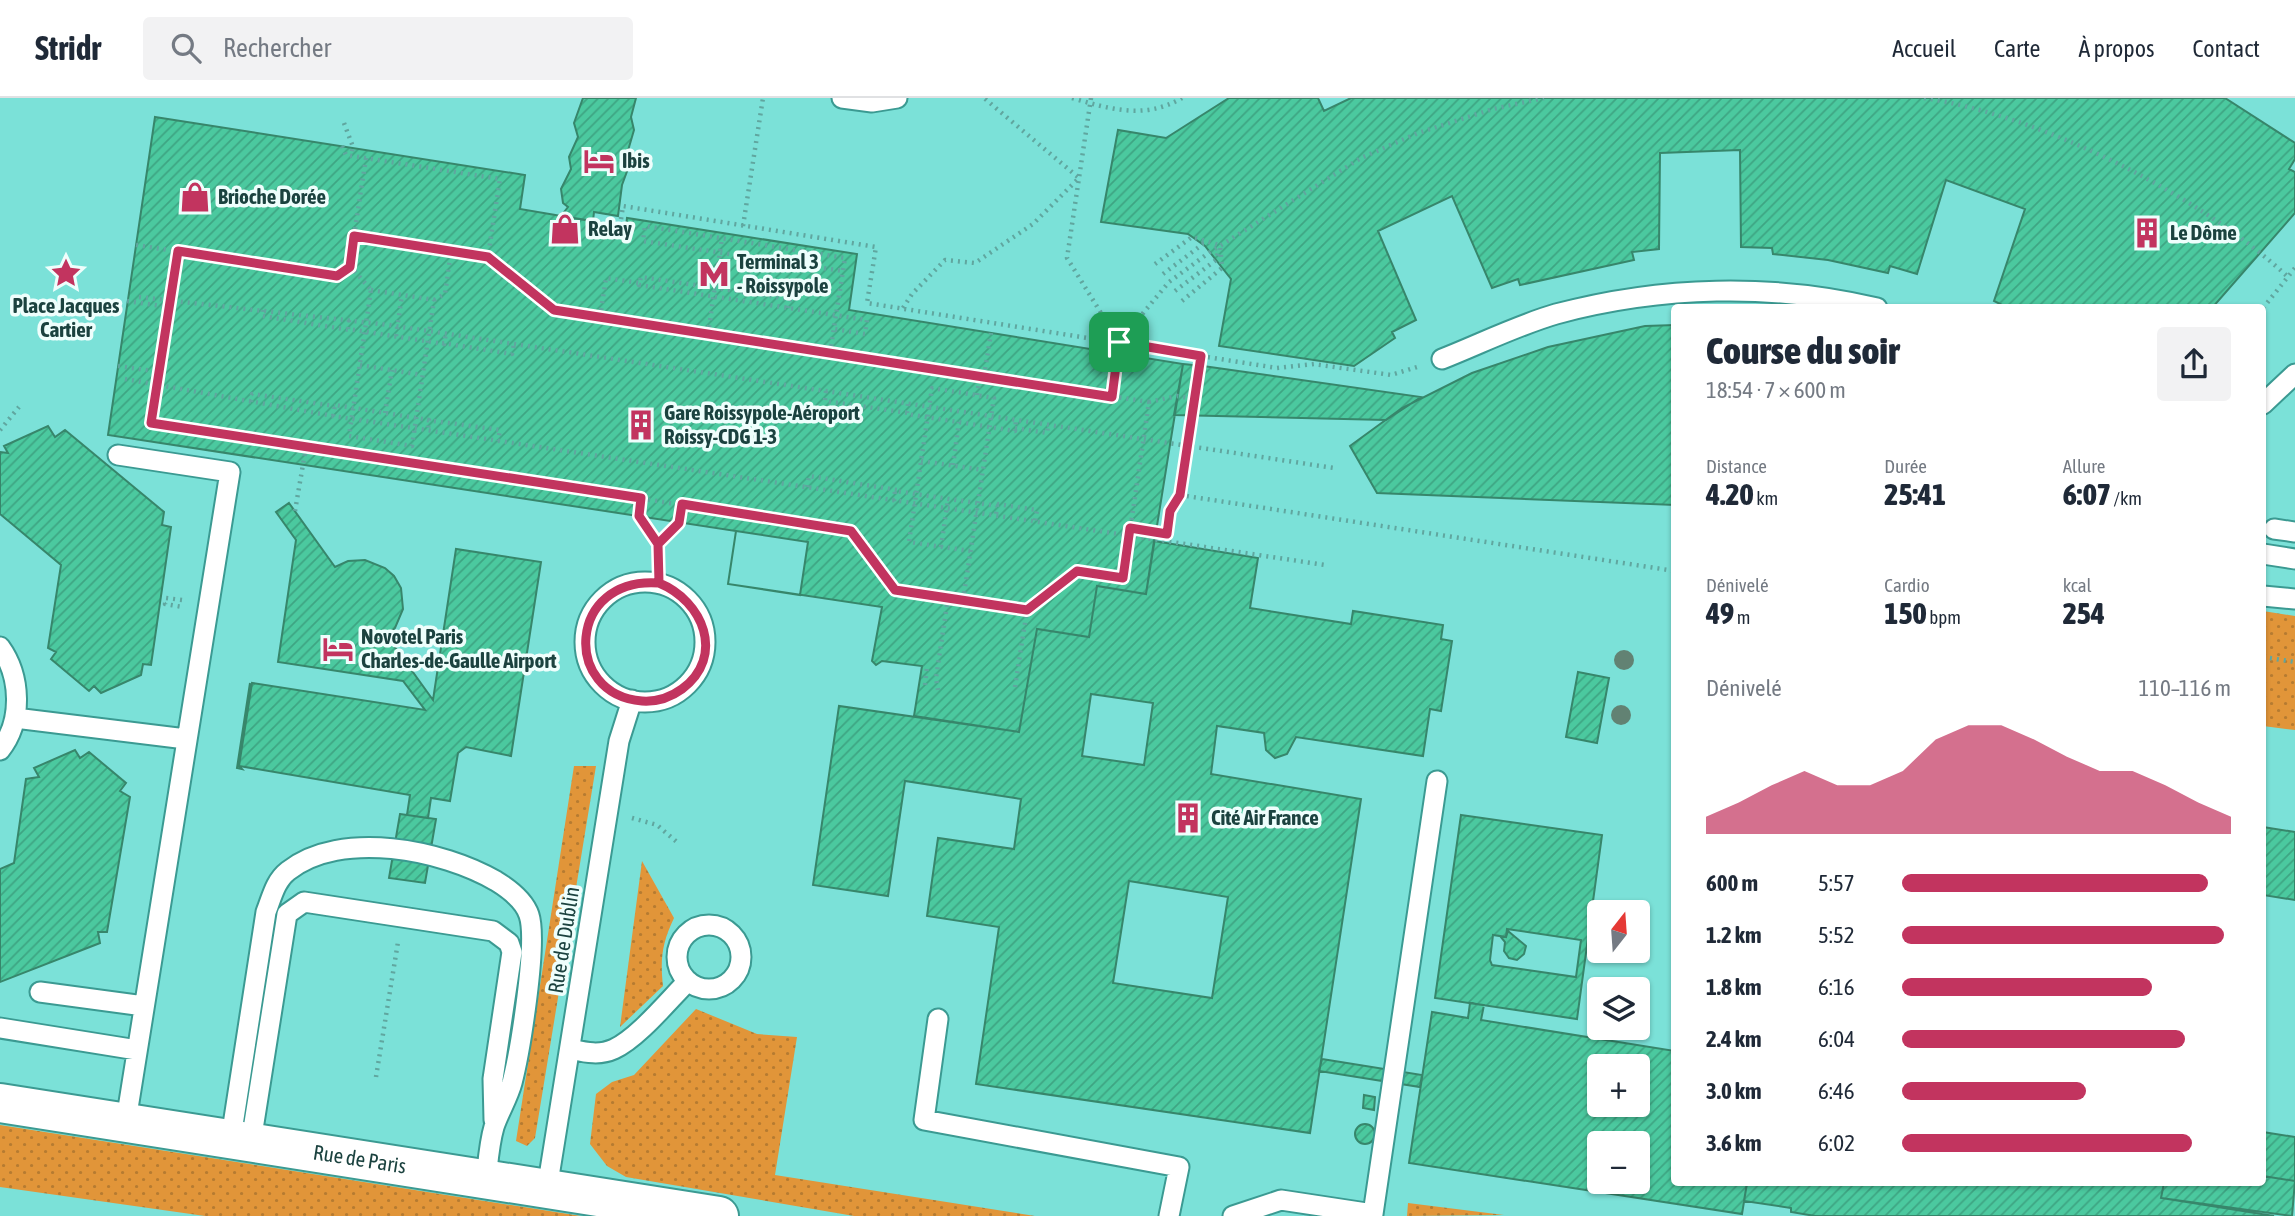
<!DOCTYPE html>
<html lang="fr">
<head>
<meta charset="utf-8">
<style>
  :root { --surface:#fff; --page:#f2f2f3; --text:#1f2937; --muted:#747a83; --line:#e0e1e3; --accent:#c2345f }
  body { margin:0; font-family:"Asap Condensed",sans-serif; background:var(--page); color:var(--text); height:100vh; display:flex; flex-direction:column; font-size:26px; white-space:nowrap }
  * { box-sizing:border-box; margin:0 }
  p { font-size:23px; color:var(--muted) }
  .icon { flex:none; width:38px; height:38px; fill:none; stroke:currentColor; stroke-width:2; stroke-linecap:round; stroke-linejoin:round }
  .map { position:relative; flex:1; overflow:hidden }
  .panel { position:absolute; left:1671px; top:206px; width:595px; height:882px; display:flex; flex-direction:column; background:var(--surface); border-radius:7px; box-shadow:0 2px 5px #0004 }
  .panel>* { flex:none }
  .needle { width:46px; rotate:17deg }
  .tools { position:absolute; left:1587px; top:802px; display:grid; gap:14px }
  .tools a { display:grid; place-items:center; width:63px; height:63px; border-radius:7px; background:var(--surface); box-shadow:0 2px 5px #0004; font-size:35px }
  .pin { position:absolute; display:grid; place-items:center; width:60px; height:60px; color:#fff; margin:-30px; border-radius:14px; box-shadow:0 4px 10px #0006 }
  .round { display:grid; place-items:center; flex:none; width:74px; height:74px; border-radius:7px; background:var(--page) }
  .overview { display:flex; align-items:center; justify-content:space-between; height:119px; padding:0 35px }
  h1 { font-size:38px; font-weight:800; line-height:52px }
  .metrics { display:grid; grid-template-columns:repeat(3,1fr); gap:10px; height:119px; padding:7px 35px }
  .metrics div { display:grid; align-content:center }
  .metrics b { font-size:30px; font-weight:800 }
  .metrics small { font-size:19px; font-weight:400 }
  .metrics p { font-size:19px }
  .chart { height:196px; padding:14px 35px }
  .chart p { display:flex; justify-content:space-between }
  .chart svg { width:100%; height:126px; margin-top:7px; fill:var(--accent); opacity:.7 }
  ul { padding:0 35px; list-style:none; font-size:23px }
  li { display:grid; grid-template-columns:112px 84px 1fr; align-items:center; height:52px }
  li i { height:18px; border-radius:9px; background:var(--accent) }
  header { display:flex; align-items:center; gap:42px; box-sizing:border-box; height:98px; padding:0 35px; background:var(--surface); border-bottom:2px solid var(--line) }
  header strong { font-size:33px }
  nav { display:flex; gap:38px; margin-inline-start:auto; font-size:24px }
  .search { width:490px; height:63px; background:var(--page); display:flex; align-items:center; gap:18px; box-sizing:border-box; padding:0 24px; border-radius:7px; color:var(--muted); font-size:26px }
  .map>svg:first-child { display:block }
</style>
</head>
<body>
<header>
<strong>Stridr</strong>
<div class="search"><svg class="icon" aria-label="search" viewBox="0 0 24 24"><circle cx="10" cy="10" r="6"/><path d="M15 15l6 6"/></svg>Rechercher</div>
<nav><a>Accueil</a><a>Carte</a><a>À propos</a><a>Contact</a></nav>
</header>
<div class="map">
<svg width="2295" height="1118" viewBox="0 0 2295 1118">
  <defs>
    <pattern id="grass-dots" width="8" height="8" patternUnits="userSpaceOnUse" patternTransform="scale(1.75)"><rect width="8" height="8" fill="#e19539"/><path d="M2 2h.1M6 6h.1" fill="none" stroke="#b67b31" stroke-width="1.8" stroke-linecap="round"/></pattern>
    <pattern id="building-hatch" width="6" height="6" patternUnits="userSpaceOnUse" patternTransform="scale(1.75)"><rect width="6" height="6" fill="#4bc99f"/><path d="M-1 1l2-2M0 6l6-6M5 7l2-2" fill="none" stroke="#3ea583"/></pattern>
  </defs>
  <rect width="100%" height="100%" fill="#91ede3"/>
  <path fill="#7be1d8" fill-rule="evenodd" d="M 0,0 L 2295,0 L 2295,1118 L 0,1118 ZM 1675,210 L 2263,210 L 2263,1085 L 1675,1085 ZM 1600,814 L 1638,814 L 1638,852 L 1600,852 ZM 1600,891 L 1638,891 L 1638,929 L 1600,929 ZM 1600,968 L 1638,968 L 1638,1006 L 1600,1006 ZM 1600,1045 L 1638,1045 L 1638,1083 L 1600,1083 Z"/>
  <path fill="url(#grass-dots)" d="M 2263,513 L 2295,518 L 2295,632 L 2263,628 Z
    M 574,668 L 596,668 L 535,1040 L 527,1048 L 516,1043 Z
    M 642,763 L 674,820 C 662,845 660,861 663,888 L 620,929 Z
    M 696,911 L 757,936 L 797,939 L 775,1077 L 1035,1118 L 854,1118 L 626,1079 L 607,1068 L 590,1046 L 596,996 L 612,984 L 634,977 Z
    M 0,1027 L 581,1118 L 205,1118 L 0,1089 Z
    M 1408,1105 L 1504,1117 L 1407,1118 Z"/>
  <path fill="url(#building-hatch)" stroke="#37866b" stroke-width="2" fill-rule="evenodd" d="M 583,0 L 636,0 L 631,19 L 634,32 L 627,56 L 629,68 L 622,87 L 618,118 L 594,114 L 593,123 L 561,118 L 568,109 L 563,105 L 561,91 L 571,71 L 569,59 L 578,39 L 574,25 Z
    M 1229,0 L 1318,0 L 1324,13 L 1351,0 L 2225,0 L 2295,45 L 2295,61 L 2289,71 L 2295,74 L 2295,115 L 2212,210 L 2008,210 L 1994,203 L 2025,111 L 1946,82 L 1917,176 L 1890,168 L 1888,175 L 1828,162 L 1773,156 L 1772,150 L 1741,149 L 1740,52 L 1660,55 L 1659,151 L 1632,154 L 1634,162 L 1520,187 L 1518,181 L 1492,190 L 1452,98 L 1378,133 L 1416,222 L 1392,234 L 1395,240 L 1354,268 L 1219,248 L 1231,181 L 1205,148 L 1188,136 L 1101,124 L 1118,32 L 1166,40 Z
    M 155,19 L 525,77 L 520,111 L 626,129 L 627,120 L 857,156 L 849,212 L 1183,266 L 1146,496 L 1097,488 L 1089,539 L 1037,531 L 1019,634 L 914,618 L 922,568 L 882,563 L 876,567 L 872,563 L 882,509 L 728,486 L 736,433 L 108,337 Z
    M 1675,227 L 1675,407 L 1377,395 L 1350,348 L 1402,310 L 1472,275 L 1548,249 L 1645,228 Z
    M 1183,266 L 1203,268 L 1421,299 L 1386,322 L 1174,317 Z
    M 48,328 L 55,339 L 65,332 L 164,414 L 162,427 L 171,429 L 151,567 L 143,566 L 141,577 L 101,595 L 94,588 L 89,593 L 51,561 L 56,554 L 48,550 L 61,467 L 0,416 L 0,354 L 8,355 L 4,348 Z
    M 289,405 L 335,469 L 348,463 L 365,462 L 385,470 L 394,478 L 401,490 L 403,511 L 395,530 L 387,538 L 433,602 L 456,451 L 541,464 L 511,658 L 466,649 L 458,655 L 450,703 L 431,700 L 428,720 L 407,717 L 410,697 L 239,668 L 252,585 L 425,612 L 403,583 L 278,564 L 296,442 L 276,414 Z
    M 736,433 L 808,444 L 800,497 L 728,486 Z
    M 1154,443 L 1258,460 L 1250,510 L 1351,526 L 1353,513 L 1443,527 L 1441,541 L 1452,543 L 1441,613 L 1430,611 L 1423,658 L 1296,639 L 1287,656 L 1275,660 L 1266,652 L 1264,635 L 1217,628 L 1211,676 L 1361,701 L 1310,1035 L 976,986 L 999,829 L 927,818 L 938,740 L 1014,751 L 1021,701 L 905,683 L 888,798 L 813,787 L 839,608 L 1019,634 L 1037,531 L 1089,539 L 1097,488 L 1146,496 ZM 1091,596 L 1153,605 L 1144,667 L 1082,658 ZM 1129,783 L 1228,799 L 1212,900 L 1113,885 Z
    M 1578,574 L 1609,580 L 1597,645 L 1566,639 Z
    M 250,585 L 239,668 L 242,671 L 237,670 Z
    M 75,652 L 80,660 L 89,654 L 126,685 L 120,693 L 130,699 L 107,834 L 98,834 L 100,845 L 0,884 L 0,771 L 14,765 L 26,681 L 39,679 L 34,670 Z
    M 400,716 L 436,721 L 425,785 L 389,780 Z
    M 1461,717 L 1602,737 L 1577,921 L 1435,900 ZM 1507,831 L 1581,842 L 1576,879 L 1492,867 L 1490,862 L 1493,837 L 1506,839 Z
    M 2263,729 L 2295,734 L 2295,802 L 2263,797 Z
    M 1508,833 L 1526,848 L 1524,856 L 1517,862 L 1509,860 L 1504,853 L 1505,844 L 1500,838 L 1506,839 Z
    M 1470,905 L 1484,907 L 1481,922 L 1675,953 L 1675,1085 L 1747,1085 L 1742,1116 L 1409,1065 L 1432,914 L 1468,920 ZM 1600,968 L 1638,968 L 1638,1006 L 1600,1006 ZM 1600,1045 L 1638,1045 L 1638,1083 L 1600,1083 Z
    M 1322,961 L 1422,977 L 1420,989 L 1319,973 Z
    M 1364,997 L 1375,999 L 1374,1012 L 1363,1010 Z
    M1355 1036a10 10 0 1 1 20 0a10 10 0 1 1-20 0Z
    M 2263,1034 L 2295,1039 L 2295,1083 L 2263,1078 Z
    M 2263,1078 L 2295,1083 L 2292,1118 L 2161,1100 L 2164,1085 L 2263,1085 Z
    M 1747,1085 L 2164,1085 L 2161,1100 L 2274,1118 L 1815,1118 L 1791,1114 L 1791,1110 L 1744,1103 Z"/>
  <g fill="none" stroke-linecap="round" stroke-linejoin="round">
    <g stroke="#3b9a92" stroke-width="23">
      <path id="lane" d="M 842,0 L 872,4 L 897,0
        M 1442,261 C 1480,246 1518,227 1556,216 C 1661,188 1772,185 1877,210
        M 2263,306 L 2295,276
        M 118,357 L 230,374 L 126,1023
        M 2274,431 L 2295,434
        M 2263,456 L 2295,461
        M585 544a60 60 0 1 1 120 0a60 60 0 1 1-120 0Z
        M 2263,498 L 2295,501
        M 0,549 C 21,578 23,623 0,652
        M 15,620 L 186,641
        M677 859a32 32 0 1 1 64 0a32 32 0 1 1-64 0Z
        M 40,894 L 144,908
        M 938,921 L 924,1022 L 1179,1069 L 1169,1118
        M 0,930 L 137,952
        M 570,951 C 584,954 599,958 614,951 C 638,940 668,903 688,883
        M 231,1040 L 266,814 C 272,799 275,783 288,773 C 341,731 443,752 496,783 C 509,791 524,802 529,817 C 538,844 520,954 512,985 C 508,1000 499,1014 494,1029 C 489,1046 488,1065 486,1082
        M 251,1044 L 287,816 L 304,804 L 493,833 L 509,845 L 512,854 L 493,981 L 494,1022
        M 547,1091 L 619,643 L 632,602
        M 1233,1118 L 1281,1102 L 1373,1116 L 1437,683"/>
    </g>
    <g stroke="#3b9a92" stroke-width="42">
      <g id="secondary">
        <path id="s1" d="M 0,1005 L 719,1118"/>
      </g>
    </g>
    <path stroke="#60a69f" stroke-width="4.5" stroke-dasharray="2 5" stroke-linecap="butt" d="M 1072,0 C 1110,11 1144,22 1182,0
      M 1091,0 L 1067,160 L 1119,244
      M 1924,0 C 2043,18 2200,97 2288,179
      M 344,25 L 353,49 L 351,57
      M 342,48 L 346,57 L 500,81 L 488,158
      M 620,128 L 623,108 L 876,149 L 867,205 L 1201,258 L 1180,397 L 1675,473
      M 743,128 L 763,0
      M 354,138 L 366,60
      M 136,147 L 337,178 L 350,168 L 354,138 L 488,158 L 554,212 L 1149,304 L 1123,480 L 1077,473 L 1027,512 L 895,492 L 851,433 L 151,325 L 178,153
      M 795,166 L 797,152
      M 1155,166 L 1192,139 L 1219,147
      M 350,168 L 371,192
      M 1163,176 L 1203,146 L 1208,146
      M 371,192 L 434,202 L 412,348 L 349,338 Z
      M 1175,193 L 1216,162 L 1219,151
      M 139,199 L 389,227 L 1334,370
      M 434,202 L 445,196 L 451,153
      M 127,203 L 169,209
      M 1182,203 L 1222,170 L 1220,147
      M 788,210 L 790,201 L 641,179 L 639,187 L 867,222 L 865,236 L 834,231
      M 903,210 L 912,196 L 945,162 L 975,165 L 1033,126 L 1079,80 L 984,0
      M 2263,210 L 2295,170
      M 263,212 L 262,218 L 350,232
      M 600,219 L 606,180 L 639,185
      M 349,222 L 348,231 L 444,246 L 446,235
      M 708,236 L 722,140
      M 396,238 L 402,197
      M 442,245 L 512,256 L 514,246
      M 830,255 L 845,160 L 645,128 L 643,143 L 843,173
      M 1201,258 L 1277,270 L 1314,266 L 1391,277 L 1417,269
      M 360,267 L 422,277
      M 118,268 L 159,274
      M 984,278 L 991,235
      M 125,281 L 333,318 L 1325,467
      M 826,293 L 825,303 L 908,315
      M 977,297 L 980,277
      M 1112,298 L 1119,244 L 1169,184 L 1210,154 L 1361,60 L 1418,35 L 1493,11 L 1544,0
      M 251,304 L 252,296 L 335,308
      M 1149,304 L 1177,298 L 1195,301
      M 908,306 L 907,316 L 1015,333 L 1016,322
      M 385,315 L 392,272
      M 333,318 L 335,307 L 429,322 L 428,332
      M 427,322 L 500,332 L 498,343
      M 1015,330 L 1047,335 L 1048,327
      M 0,332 L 19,309
      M 921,363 L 983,372
      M 953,367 L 959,324
      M 807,389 L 809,378 L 897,392
      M 641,400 L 639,418 L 658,446 L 679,425 L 682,406
      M 894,403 L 895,393 L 997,408 L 996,417
      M 997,406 L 1037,412 L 1035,423
      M 295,413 L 306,349
      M 1130,431 L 1167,436 L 1170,413 L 1180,397
      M 658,446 L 659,485
      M 941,449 L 948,401
      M 182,502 L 166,500 L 165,506 L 183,509
      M 963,502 L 994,300 L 932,290 L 909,444 L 970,453
      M 2263,559 L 2295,564
      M 925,587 L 927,569
      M 1015,589 L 1027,512
      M 938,592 L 936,580 L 948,500
      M 632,720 L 657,727 L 678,745
      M 376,979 L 398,844"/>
    <use href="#lane" stroke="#fff" stroke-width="19"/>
    <use href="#secondary" stroke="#fff" stroke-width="38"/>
  </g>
  <g fill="#628273">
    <circle cx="1624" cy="562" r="10"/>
    <circle cx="1621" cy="617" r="10"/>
  </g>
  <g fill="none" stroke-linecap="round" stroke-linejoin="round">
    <g stroke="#fff" stroke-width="14">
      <path id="route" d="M 1119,244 L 1112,299 L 554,212 L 488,159 L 354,138 L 350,169 L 337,178 L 178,153 L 151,325 L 641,400 L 639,418 L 658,446 L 659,485 C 567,478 562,597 642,603 C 657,604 671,599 682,591 C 726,558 703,503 659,485 L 658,446 L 679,425 L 682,406 L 851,433 L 895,492 L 1027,512 L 1077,473 L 1123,480 L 1130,430 L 1167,436 L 1170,413 L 1180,397 L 1201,258 L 1119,244"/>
    </g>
    <use href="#route" stroke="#c2345f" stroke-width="9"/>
  </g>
  <defs>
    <g id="hotel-bare" transform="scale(2.415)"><path d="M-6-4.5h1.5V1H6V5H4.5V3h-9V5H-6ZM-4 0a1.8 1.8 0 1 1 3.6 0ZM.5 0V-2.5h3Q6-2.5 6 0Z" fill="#c2345f" stroke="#eefefc" stroke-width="2.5" paint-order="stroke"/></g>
    <g id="shop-bare" transform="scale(2.415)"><path d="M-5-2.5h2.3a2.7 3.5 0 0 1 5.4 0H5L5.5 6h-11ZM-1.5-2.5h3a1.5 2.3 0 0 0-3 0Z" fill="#c2345f" stroke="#eefefc" stroke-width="2.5" paint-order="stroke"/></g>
    <g id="building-bare" transform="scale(2.415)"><path d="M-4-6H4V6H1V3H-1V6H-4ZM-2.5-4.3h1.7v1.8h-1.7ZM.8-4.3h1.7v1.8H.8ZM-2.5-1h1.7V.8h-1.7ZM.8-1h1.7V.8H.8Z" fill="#c2345f" stroke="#eefefc" stroke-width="2.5" paint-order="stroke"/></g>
    <g id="sight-bare" transform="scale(2.415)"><path d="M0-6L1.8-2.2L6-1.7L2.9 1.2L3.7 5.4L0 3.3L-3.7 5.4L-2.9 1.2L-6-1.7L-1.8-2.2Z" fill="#c2345f" stroke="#eefefc" stroke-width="2.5" paint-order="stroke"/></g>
    <g id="metro-bare" transform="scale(2.415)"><path d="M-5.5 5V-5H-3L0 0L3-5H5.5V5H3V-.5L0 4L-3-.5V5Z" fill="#c2345f" stroke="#eefefc" stroke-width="2.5" paint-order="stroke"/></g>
  </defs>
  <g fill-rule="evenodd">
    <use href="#hotel-bare" x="599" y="63"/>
    <use href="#shop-bare" x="195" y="99"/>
    <use href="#shop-bare" x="565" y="131"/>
    <use href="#building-bare" x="2147" y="135"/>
    <use href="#sight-bare" x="66" y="175"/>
    <use href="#metro-bare" x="714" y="176"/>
    <use href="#building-bare" x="641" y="327"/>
    <use href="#hotel-bare" x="338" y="551"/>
    <use href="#building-bare" x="1188" y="720"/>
  </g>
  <g text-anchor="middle" stroke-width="7" stroke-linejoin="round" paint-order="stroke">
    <g font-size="21" font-weight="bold" fill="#1b423f" stroke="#eefefc" text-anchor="start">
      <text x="622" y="70">Ibis</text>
      <text x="218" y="106">Brioche Dorée</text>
      <text x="588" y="138">Relay</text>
      <text x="2170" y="142">Le Dôme</text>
      <text x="737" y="171">Terminal 3<tspan x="737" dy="24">- Roissypole</tspan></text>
      <text x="66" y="215" text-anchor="middle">Place Jacques<tspan x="66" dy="24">Cartier</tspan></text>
      <text x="664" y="322">Gare Roissypole-Aéroport<tspan x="664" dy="24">Roissy-CDG 1-3</tspan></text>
      <text x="361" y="546">Novotel Paris<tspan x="361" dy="24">Charles-de-Gaulle Airport</tspan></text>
      <text x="1211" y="727">Cité Air France</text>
    </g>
    <g font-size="21" fill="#1b423f" stroke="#eefefc">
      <text transform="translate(564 842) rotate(-81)" y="7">Rue de Dublin</text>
      <text dy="7" stroke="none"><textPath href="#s1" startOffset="364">Rue de Paris</textPath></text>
    </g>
  </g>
</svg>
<div class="tools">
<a><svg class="needle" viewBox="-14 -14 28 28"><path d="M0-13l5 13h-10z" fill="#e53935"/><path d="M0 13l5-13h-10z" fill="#747a83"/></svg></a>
<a><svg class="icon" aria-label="layers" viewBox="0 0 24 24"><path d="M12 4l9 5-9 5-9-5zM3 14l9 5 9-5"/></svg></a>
<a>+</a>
<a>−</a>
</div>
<div class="pin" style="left:1119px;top:244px;background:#1e9e55"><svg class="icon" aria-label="arrive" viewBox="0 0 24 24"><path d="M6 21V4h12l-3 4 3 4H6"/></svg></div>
<section class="panel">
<div class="overview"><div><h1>Course du soir</h1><p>18:54 · 7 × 600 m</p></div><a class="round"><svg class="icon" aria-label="share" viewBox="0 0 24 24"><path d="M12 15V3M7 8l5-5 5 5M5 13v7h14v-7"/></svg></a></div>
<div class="metrics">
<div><p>Distance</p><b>4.20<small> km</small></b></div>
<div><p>Durée</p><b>25:41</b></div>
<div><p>Allure</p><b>6:07<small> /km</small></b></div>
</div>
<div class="metrics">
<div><p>Dénivelé</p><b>49<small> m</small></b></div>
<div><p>Cardio</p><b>150<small> bpm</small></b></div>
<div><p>kcal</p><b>254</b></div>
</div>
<div class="chart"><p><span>Dénivelé</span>110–116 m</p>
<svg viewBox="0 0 160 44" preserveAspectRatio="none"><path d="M0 44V38L10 33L20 27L30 22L40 27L50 27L60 22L70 11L80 6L90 6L100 11L110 17L120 22L130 22L140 27L150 33L160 38V44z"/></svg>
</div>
<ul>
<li><b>600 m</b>5:57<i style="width:93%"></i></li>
<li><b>1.2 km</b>5:52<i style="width:98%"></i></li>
<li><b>1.8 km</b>6:16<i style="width:76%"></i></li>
<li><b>2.4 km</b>6:04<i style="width:86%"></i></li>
<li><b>3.0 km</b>6:46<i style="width:56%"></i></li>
<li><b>3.6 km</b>6:02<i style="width:88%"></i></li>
</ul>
</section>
</div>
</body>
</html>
